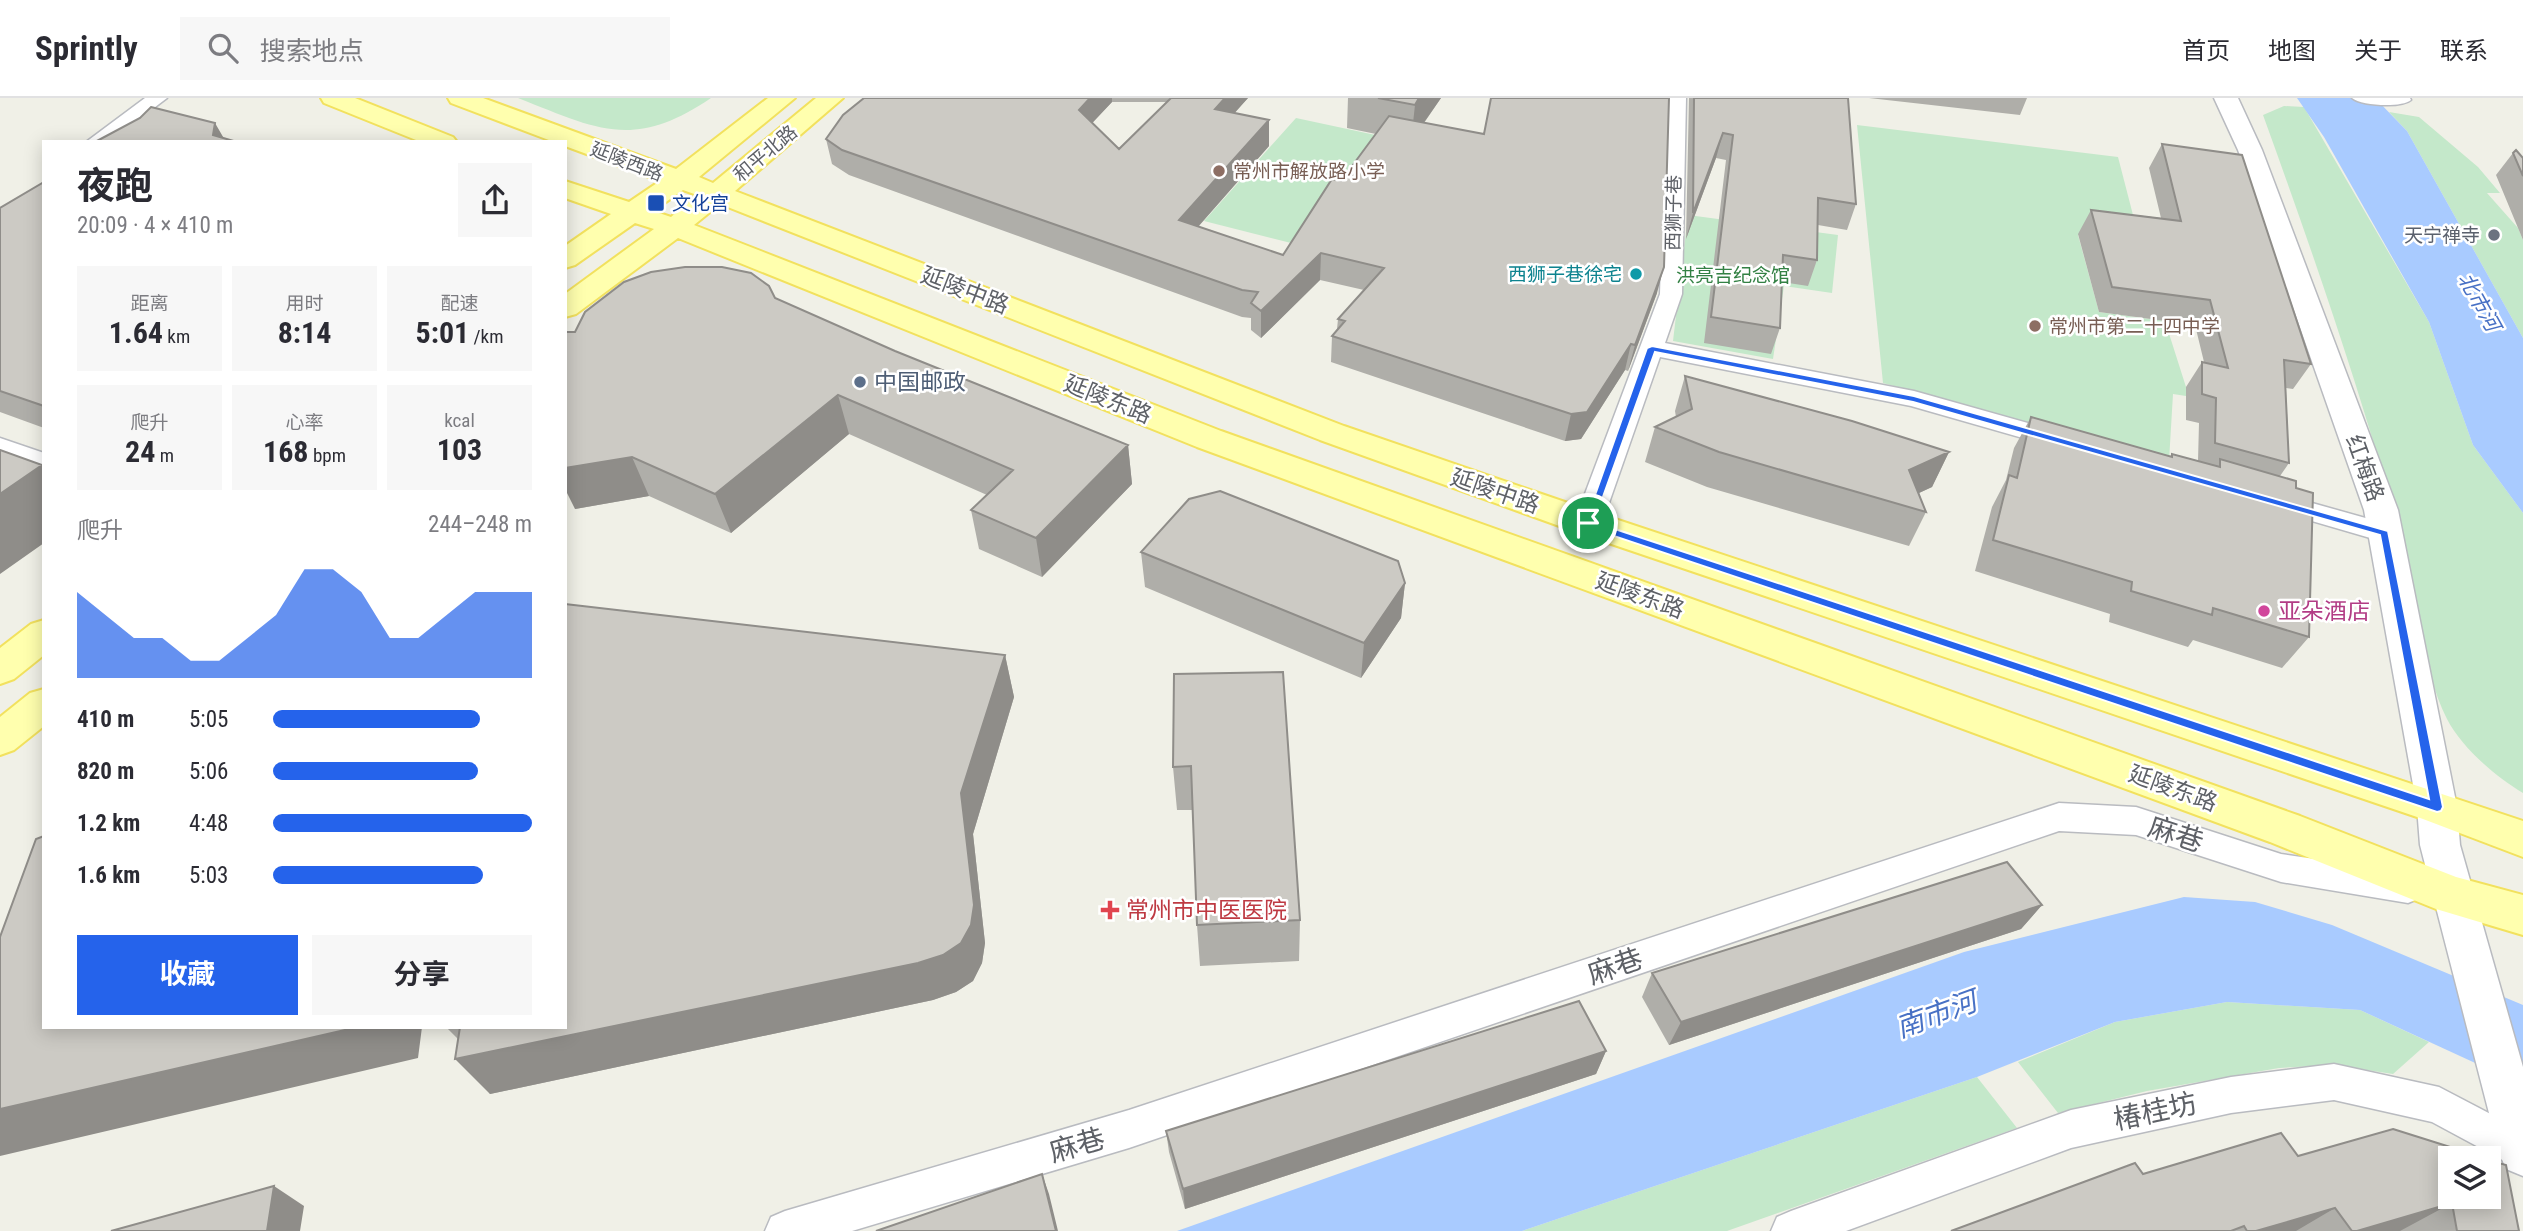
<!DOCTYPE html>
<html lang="zh">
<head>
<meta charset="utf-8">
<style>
  :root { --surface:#fff; --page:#f7f7f7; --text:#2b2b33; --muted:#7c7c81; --line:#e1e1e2; --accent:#2563eb }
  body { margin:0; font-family:"Roboto Condensed","Noto Sans SC",sans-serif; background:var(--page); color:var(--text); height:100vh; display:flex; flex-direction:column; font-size:26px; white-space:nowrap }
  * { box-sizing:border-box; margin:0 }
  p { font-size:23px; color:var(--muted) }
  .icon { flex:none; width:38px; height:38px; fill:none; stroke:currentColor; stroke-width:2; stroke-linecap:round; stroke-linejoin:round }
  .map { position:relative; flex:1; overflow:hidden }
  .panel { position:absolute; left:42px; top:42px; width:525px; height:889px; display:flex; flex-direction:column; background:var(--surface); border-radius:0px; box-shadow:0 4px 18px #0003 }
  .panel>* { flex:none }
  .controls { position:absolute; left:2438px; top:1048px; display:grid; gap:14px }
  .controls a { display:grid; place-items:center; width:63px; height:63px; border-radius:0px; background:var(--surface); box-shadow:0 4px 18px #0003; font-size:35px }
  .pin { position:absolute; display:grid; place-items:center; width:60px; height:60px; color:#fff; margin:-30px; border:4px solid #fff; border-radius:50%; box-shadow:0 2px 7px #0007 }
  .round { display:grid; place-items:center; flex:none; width:74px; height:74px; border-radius:0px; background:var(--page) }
  .overview { display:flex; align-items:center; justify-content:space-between; height:119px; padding:0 35px }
  h1 { font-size:38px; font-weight:700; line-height:52px }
  .stats { display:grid; grid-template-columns:repeat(3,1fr); gap:10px; height:119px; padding:7px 35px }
  .stats div { display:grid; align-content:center; border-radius:0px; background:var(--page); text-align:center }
  .stats b { font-size:30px; font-weight:700 }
  .stats small { font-size:19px; font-weight:400 }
  .stats p { font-size:19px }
  .chart { height:196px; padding:14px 35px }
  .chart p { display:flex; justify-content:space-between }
  .chart svg { width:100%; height:126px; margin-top:7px; fill:var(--accent); opacity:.7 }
  .primary-button { display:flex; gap:14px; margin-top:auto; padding:14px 35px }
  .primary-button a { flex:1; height:80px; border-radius:0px; background:var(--accent); color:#fff; font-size:28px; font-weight:700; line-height:80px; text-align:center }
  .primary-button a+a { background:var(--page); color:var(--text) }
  ul { padding:0 35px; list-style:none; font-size:23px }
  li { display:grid; grid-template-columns:112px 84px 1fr; align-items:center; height:52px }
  li i { height:18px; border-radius:9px; background:var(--accent) }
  header { display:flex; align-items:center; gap:42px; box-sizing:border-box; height:98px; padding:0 35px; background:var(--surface); border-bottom:2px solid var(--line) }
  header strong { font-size:33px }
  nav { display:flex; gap:38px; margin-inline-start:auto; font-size:24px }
  .search { width:490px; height:63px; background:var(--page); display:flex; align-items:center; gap:18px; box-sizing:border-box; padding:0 24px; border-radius:0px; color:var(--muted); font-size:26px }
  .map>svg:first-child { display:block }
</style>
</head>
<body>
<header>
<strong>Sprintly</strong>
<div class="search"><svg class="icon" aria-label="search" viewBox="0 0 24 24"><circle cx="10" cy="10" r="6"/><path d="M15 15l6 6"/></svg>搜索地点</div>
<nav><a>首页</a><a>地图</a><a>关于</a><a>联系</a></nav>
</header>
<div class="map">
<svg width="2523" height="1133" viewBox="0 0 2523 1133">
  <rect width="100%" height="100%" fill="#f0f0e7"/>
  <path fill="#c4e8ca" d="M 518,0 L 711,0 C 633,53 597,31 518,0 Z
    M 2284,8 L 2304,9 L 2429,224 L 2473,347 L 2523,415 L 2523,695 C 2496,679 2462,650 2447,621 C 2421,569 2416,494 2400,436 C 2361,294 2313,155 2263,17 Z
    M 2389,14 L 2419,19 L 2478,69 L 2500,95 L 2487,95 L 2518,130 L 2523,142 L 2523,240 L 2407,33 Z
    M 1296,20 L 1380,38 L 1295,146 L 1204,123 Z
    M 1857,27 L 2118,59 L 2140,144 L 2078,137 L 2099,214 L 2165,223 L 2186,289 L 2186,298 L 2173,296 L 2169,363 L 1883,285 Z
    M 1688,117 L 1838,137 L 1832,195 L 1784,188 L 1773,261 L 1673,243 Z
    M 2227,904 L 2360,912 L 2429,944 L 2393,976 L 2334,967 L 2279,970 L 2147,993 L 2058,1015 L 2018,964 L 2115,924 Z
    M 1977,979 L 2017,1030 L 1727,1133 L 1522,1133 Z"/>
  <path fill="#a9cbff" d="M 2297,0 L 2375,0 L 2407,33 L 2523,240 L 2523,415 L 2473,347 L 2429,224 L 2324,39 Z
    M 2184,799 L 2255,804 L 2332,827 L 2523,907 L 2523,987 L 2360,912 L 2227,904 L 2115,924 L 1977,979 L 1522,1133 L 1177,1133 L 1964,854 Z"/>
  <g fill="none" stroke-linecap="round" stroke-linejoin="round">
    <g stroke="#b9bbc0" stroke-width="3">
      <path id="pedestrian" d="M 2352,0 L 2410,0 L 2411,2 C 2402,10 2361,8 2352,0 Z"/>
    </g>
    <g stroke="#b9bbc0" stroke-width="3">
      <path id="minor" d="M 145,0 L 167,0 L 109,44 L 86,44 Z
        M 1666,0 L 1686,0 L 1682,196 L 1665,245 L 1914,293 L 2070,337 L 2074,343 L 2070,349 L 2061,351 L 1911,308 L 1660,259 L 1602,425 L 1598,432 L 1588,434 L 1578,432 L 1574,425 L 1660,196 Z
        M 0,340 L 44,355 L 44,372 L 0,357 Z
        M 2273,394 L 2394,428 L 2398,435 L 2394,442 L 2384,444 L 2264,409 L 2260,403 L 2264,397 Z
        M 2059,705 L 2136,709 L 2281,756 L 2408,775 L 2420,780 L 2425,790 L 2420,800 L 2408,805 L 2281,784 L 2136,737 L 2059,733 L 1129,1050 L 852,1133 L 765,1133 L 771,1119 L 785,1113 L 1129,1012 Z
        M 2334,966 L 2439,989 L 2523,1033 L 2523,1073 L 2432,1024 L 2334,1002 L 2231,1015 L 2071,1050 L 1846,1133 L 1771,1133 L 1777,1119 L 1791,1113 L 2071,1012 L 2231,979 Z"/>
    </g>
    <g stroke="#b9bbc0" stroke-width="3">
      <path id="tertiary" d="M 2214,0 L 2238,0 L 2262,52 L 2398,412 L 2457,709 L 2460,747 L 2523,969 L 2523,1078 L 2506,1071 L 2499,1054 L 2420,747 L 2417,709 L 2364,412 L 2238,52 Z"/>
    </g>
    <g stroke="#f2e15e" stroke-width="4">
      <path id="primary" d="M 321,0 L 355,0 L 453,39 L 457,44 L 421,44 L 324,5 Z
        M 448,0 L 483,0 L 676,71 L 768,0 L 795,0 L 699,79 L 713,85 L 816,0 L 843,0 L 735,93 L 1344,328 L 1600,416 L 2523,723 L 2523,759 L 2423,721 L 1576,434 L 1320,342 L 720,106 L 694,127 L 1221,333 L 2300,718 L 2456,779 L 2523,797 L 2523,837 L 2436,811 L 2270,744 L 1197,349 L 678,140 L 576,216 L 565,219 L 565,196 L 654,131 L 635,125 L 575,167 L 565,170 L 565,148 L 611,116 L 565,100 L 565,83 L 629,104 L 660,83 L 565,48 L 565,44 L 554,44 L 451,5 ZM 683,92 L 697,97 L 671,119 L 653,113 Z
        M 44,522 L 44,557 L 14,581 L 0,586 L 0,550 L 31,526 Z
        M 44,591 L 44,628 L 14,652 L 0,657 L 0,619 L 30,595 Z"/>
    </g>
    <use href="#pedestrian" fill="#fff" fill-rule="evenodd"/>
    <use href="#minor" fill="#fff" fill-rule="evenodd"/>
    <use href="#tertiary" fill="#fff" fill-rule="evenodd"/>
    <use href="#primary" fill="#ffffae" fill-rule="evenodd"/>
  </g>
  <path fill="#afaea9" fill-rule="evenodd" d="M 864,0 L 1248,0 L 1234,15 L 1269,48 L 1198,129 L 1283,157 L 1341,83 L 1376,36 L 1347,30 L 1348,0 L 1441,0 L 1424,25 L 1657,195 L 1628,273 L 1625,272 L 1581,341 L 1565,343 L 1331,264 L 1332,238 L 1337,231 L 1338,221 L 1364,192 L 1320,182 L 1261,240 L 1251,232 L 1251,220 L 1242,219 L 849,77 L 832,66 L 826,41 ZM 1112,4 L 1168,4 L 1119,51 L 1092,25 Z
    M 1689,0 L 1848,0 L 1856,106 L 1847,132 L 1818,127 L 1817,162 L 1808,188 L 1782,184 L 1780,230 L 1771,256 L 1704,245 L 1726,62 L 1716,60 L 1686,141 Z
    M 1869,0 L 2027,0 L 2020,17 Z
    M 2162,46 L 2311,266 L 2293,291 L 2286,290 L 2289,365 L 2280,378 L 2309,539 L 2282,570 L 2193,542 L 2188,549 L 2109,524 L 2110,516 L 1975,473 L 1992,409 L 2006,382 L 2014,350 L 2031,319 L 2170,358 L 2172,356 L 2198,363 L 2199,325 L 2186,322 L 2186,289 L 2202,264 L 2204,264 L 2195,227 L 2099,214 L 2078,136 L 2091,112 L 2161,120 L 2149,70 Z
    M 2513,55 L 2523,60 L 2523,142 L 2496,77 Z
    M 44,84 L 44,330 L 0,314 L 0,110 Z
    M 775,200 L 895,253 L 1128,347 L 1132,386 L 1042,479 L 979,451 L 971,412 L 987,397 L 849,336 L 731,435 L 649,398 L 575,411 L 575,234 Z
    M 1685,278 L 1949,354 L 1932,389 L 1919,395 L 1926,414 L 1909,448 L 1707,389 L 1645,364 L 1655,329 L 1676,319 L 1675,313 Z
    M 1141,454 L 1405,485 L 1401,520 L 1361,580 L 1145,489 Z
    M 1005,557 L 1014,599 L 973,736 L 985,845 L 982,865 L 973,883 L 956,894 L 933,902 L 490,996 L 458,941 L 447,930 L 565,929 Z
    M 1174,576 L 1300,822 L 1299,863 L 1200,868 L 1197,827 L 1193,712 L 1177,712 L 1173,669 Z
    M 2042,807 L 2021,831 L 1669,947 L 1642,899 L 1652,875 Z
    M 1606,953 L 1596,976 L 1185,1111 L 1169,1054 L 1166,1033 Z
    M 2393,1031 L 2519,1133 L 1951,1133 L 2143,1076 L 2298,1058 Z"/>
  <path fill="#8f8d89" d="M 1090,0 L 1112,0 L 1112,4 L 1081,37 L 1079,12 Z
    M 1225,0 L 1248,0 L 1216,36 L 1215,11 Z
    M 1419,0 L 1441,0 L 1411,43 L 1415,7 Z
    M 1269,22 L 1269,48 L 1181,148 L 1179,122 Z
    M 215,25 L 226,44 L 213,37 Z
    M 1723,35 L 1716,60 L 1686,141 L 1693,115 Z
    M 1321,155 L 1320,182 L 1261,240 L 1261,213 Z
    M 1664,169 L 1657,195 L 1628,273 L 1635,247 Z
    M 1631,246 L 1625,272 L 1581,341 L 1565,343 L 1571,316 Z
    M 838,297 L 849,336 L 731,435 L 715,396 Z
    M 1128,347 L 1132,386 L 1042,479 L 1036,440 Z
    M 1949,354 L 1932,389 L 1897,405 L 1909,372 Z
    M 632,359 L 649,398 L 575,411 L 565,391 L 565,366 Z
    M 42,367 L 44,368 L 44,445 L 0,476 L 0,396 Z
    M 1405,485 L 1401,520 L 1361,580 L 1364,545 Z
    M 1005,557 L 1014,599 L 973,736 L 985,845 L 982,865 L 973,883 L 956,894 L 933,902 L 490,996 L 455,961 L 961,695 Z
    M 2042,807 L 2021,831 L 1669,947 L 1681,924 Z
    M 358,929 L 422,929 L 418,960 L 0,1058 L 0,1011 Z
    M 1606,953 L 1596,976 L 1185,1111 L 1183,1091 Z
    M 1042,1076 L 1049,1096 L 1058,1133 L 1056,1133 Z
    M 274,1088 L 304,1108 L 300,1133 L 267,1133 Z
    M 2452,1105 L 2400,1133 L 2357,1133 Z
    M 2335,1110 L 2296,1133 L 2256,1133 Z"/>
  <path fill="#cccac4" stroke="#8f8d89" stroke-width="2" d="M 864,0 L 1090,0 L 1079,12 L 1119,51 L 1171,0 L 1225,0 L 1215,11 L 1269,22 L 1179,122 L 1283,157 L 1332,81 L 1341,83 L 1389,18 L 1484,36 L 1491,0 L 1669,0 L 1664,169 L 1635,247 L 1631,246 L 1587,314 L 1571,316 L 1332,238 L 1345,223 L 1338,221 L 1384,170 L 1321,155 L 1261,213 L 1251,205 L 1258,194 L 1242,192 L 842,52 L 826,41 L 843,17 Z
    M 1378,0 L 1419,0 L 1415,7 Z
    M 1694,0 L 1848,0 L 1856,106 L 1818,100 L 1817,162 L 1783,157 L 1780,230 L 1711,219 L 1733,37 L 1723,35 L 1693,115 Z
    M 151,9 L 215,25 L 213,37 L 237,44 L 95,44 L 140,20 Z
    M 2162,46 L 2242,57 L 2311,266 L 2284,262 L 2289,365 L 2215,345 L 2216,300 L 2202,296 L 2202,264 L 2228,270 L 2210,202 L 2112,189 L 2091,112 L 2181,123 Z
    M 2516,52 L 2523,60 L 2523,78 L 2513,55 Z
    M 44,84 L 44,308 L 0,293 L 0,110 Z
    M 685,169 L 722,169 L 751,175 L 769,188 L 775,200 L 895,253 L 1128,347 L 1036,440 L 971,412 L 1013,372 L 838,297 L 715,396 L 632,359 L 565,370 L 565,234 L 575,234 L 585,214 L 624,184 L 651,174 Z
    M 1685,278 L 1852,323 L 1949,354 L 1909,372 L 1926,414 L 1719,354 L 1655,329 L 1692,311 Z
    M 2031,319 L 2172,359 L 2172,356 L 2220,369 L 2220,361 L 2296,383 L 2296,390 L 2313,395 L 2309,539 L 2213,510 L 2212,517 L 2131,493 L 2132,484 L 1993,442 L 2009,377 L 2017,380 Z
    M 0,352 L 42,367 L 0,396 Z
    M 1220,393 L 1398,463 L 1405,485 L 1364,545 L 1141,454 L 1189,401 Z
    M 565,506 L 1005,557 L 961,695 L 974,807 L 971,827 L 961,845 L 943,857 L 918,865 L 455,961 L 460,929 L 565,929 Z
    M 1283,574 L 1300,822 L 1197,827 L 1191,668 L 1173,669 L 1174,576 Z
    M 44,738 L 44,929 L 358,929 L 0,1011 L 0,839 L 36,741 Z
    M 2007,764 L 2042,807 L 1681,924 L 1652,875 Z
    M 1579,903 L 1606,953 L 1183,1091 L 1166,1033 Z
    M 2393,1031 L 2485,1060 L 2450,1060 L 2450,1099 L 2488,1099 L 2488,1062 L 2506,1067 L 2519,1133 L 2457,1133 L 2452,1105 L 2357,1133 L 2352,1133 L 2335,1110 L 2256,1133 L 2247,1133 L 2244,1128 L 2231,1133 L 1951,1133 L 2135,1065 L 2143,1076 L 2281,1035 L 2298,1058 Z
    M 1042,1076 L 1056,1133 L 876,1133 Z
    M 274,1088 L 267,1133 L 111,1133 Z"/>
  <path fill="#2563eb" stroke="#fff" stroke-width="2" fill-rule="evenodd" d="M 1652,248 L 1914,298 L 2388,433 L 2443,709 L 2441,713 L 2437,714 L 1584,428 L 1647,250 ZM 1655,254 L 1913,304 L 2380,437 L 2429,701 L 1594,424 Z"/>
  <g fill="#8d6e63" stroke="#fff" stroke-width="2.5">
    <circle cx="1219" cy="73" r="7"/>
    <circle cx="2035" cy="228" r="7"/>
  </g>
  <rect fill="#1a4fb4" stroke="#fff" stroke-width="2.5" x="647" y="96" width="18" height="18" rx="3.5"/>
  <circle fill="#6b7280" stroke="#fff" stroke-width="2.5" cx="2494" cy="137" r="7"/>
  <circle fill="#0f9aa8" stroke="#fff" stroke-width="2.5" cx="1636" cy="176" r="7"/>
  <circle fill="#5c6f8a" stroke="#fff" stroke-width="2.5" cx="860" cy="284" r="7"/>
  <circle fill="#d1479c" stroke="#fff" stroke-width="2.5" cx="2264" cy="513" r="7"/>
  <path fill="#e0444e" stroke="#fff" stroke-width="2.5" d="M1106.5 801.5h7v7h7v7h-7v7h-7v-7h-7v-7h7z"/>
  <g text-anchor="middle" stroke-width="5" stroke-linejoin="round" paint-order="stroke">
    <g font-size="19" fill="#5e6167" stroke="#fff">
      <text transform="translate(765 55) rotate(-40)" y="7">和平北路</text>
      <text transform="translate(627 63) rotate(21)" y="7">延陵西路</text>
      <text transform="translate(1673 115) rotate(-89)" y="7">西狮子巷</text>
    </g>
    <g font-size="19" fill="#785e54" stroke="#fff" text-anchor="start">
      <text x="1233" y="80">常州市解放路小学</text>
      <text x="2049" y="235">常州市第二十四中学</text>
    </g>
    <g font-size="19" fill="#164399" stroke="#fff" text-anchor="start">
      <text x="672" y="112">文化宫</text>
    </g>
    <g font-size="19" fill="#5b616d" stroke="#fff" text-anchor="end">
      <text x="2480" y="144">天宁禅寺</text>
    </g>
    <g font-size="19" fill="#0d838f" stroke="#fff" text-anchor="end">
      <text x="1622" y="183">西狮子巷徐宅</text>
    </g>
    <g font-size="19" fill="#338144" stroke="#fff">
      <text x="1733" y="184">洪亮吉纪念馆</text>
    </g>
    <g font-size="21" font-style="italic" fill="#4871c5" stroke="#fff">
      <text transform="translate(2479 204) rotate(61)" y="7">北市河</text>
    </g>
    <g font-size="23" fill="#5e6167" stroke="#fff">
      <text transform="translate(965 192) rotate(21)" y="8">延陵中路</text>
      <text transform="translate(1108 301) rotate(22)" y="8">延陵东路</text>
      <text transform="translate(2365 370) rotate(70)" y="8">红梅路</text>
      <text transform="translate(1495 393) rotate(19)" y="8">延陵中路</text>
      <text transform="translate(1640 497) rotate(20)" y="8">延陵东路</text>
      <text transform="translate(2173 690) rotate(20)" y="8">延陵东路</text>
    </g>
    <g font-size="23" fill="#4e5e75" stroke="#fff" text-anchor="start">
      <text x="874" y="292">中国邮政</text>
    </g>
    <g font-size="23" fill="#b23c85" stroke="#fff" text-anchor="start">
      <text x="2278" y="521">亚朵酒店</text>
    </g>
    <g font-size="23" fill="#be3a42" stroke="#fff" text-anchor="start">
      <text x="1126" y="820">常州市中医医院</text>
    </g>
    <g font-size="28" fill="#5e6167" stroke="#fff">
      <text transform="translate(2176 736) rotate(18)" y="10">麻巷</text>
      <text transform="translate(1615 868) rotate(-19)" y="10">麻巷</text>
      <text transform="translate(2155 1013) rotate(-12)" y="10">椿桂坊</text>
      <text transform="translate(1077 1047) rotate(-16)" y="10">麻巷</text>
    </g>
    <g font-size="28" font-style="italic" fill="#4871c5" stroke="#fff">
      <text transform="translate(1936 916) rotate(-20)" y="10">南市河</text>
    </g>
  </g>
</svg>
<div class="controls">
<a><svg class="icon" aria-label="layers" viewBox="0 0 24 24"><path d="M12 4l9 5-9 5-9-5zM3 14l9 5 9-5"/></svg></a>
</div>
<div class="pin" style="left:1588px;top:425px;background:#1e9e55"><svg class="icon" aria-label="arrive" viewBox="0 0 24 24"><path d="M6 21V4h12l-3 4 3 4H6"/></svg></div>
<section class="panel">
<div class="overview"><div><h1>夜跑</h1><p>20:09 · 4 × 410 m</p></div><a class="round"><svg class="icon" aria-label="share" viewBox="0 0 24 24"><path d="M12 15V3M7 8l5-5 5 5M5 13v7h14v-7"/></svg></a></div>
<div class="stats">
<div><p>距离</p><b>1.64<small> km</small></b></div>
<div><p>用时</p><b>8:14</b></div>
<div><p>配速</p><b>5:01<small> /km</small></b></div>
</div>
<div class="stats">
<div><p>爬升</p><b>24<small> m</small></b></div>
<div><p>心率</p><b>168<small> bpm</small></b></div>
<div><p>kcal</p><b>103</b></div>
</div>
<div class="chart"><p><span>爬升</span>244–248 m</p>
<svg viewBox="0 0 160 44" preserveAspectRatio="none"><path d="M0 44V14L10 22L20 30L30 30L40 38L50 38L60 30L70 22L80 6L90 6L100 14L110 30L120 30L130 22L140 14L150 14L160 14V44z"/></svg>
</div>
<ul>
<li><b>410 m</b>5:05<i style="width:80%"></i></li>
<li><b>820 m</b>5:06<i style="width:79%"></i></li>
<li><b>1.2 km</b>4:48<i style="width:100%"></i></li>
<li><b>1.6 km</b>5:03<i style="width:81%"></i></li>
</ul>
<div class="primary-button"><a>收藏</a><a>分享</a></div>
</section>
</div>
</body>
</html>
